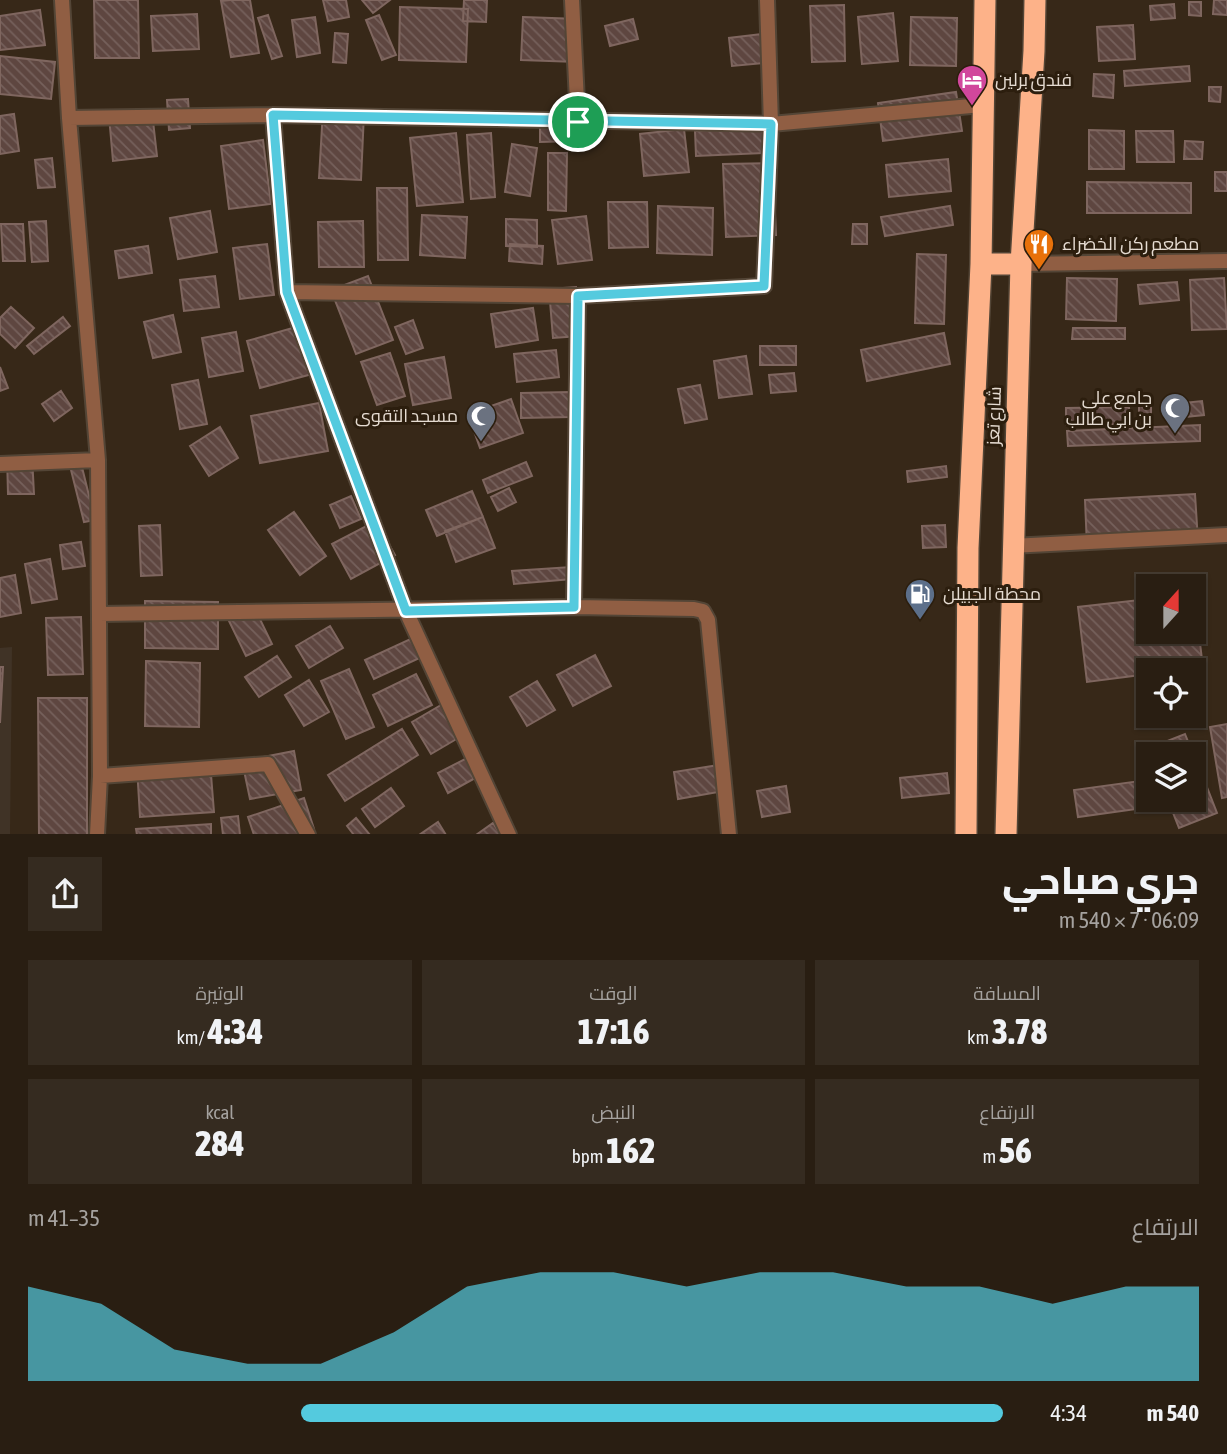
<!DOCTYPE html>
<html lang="ar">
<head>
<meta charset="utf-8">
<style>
  :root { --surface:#291e12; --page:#352b20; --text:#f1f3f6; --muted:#a5a29f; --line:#453c32; --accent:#54cade }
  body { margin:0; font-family:"Asap Condensed",Cairo,sans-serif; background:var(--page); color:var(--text); direction:rtl; height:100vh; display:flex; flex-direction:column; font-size:26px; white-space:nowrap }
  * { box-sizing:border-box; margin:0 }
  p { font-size:23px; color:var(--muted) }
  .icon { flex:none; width:38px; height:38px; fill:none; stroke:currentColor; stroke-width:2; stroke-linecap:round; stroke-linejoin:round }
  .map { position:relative; height:834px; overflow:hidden; direction:ltr }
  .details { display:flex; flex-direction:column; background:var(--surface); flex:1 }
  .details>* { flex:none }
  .needle { width:46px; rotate:21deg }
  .tools { position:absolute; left:1136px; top:574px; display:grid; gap:14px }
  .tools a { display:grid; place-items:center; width:70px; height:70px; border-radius:0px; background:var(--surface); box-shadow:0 2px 5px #0004,0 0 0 2px var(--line); font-size:35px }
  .pin { position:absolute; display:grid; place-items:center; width:60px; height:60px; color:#fff; margin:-30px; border:4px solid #fff; border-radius:50%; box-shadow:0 2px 7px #0007 }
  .round { display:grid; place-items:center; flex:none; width:74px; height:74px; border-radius:0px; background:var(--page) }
  .headline { display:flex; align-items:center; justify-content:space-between; height:119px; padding:0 28px }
  h1 { font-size:38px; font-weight:800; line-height:52px }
  .metrics { display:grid; grid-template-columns:repeat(3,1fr); gap:10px; height:119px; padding:7px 28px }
  .metrics div { display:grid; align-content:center; border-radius:0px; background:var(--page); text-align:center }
  .metrics b { font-size:35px; font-weight:800 }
  .metrics small { font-size:19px; font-weight:400 }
  .metrics p { font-size:19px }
  .chart { height:196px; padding:14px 28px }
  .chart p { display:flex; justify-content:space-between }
  .chart svg { width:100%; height:126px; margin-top:7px; fill:var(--accent); opacity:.7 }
  ul { padding:0 28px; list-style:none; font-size:23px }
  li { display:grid; grid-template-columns:112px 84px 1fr; align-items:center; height:52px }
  li i { height:18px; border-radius:9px; background:var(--accent) }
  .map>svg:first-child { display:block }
</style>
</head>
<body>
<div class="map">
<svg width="1227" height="835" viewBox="0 0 1227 835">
  <defs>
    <pattern id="building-back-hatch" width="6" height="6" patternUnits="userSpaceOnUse" patternTransform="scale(1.75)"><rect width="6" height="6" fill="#5e4640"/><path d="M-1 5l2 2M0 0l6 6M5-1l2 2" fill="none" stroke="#75605b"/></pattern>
  </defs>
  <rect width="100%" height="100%" fill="#372818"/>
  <path fill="#403326" d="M 12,647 L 10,834 L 0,834 L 0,648 Z"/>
  <path fill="url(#building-back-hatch)" stroke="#7f665f" stroke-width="2" d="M 94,0 L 138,0 L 139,58 L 95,58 Z
    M 230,0 L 250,0 L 259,53 L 231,57 L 221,1 Z
    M 323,0 L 346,0 L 349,17 L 328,21 Z
    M 362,0 L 390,0 L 373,13 Z
    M 464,0 L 487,0 L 486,22 L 463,21 Z
    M 1214,0 L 1227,0 L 1227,15 L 1213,14 Z
    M 1189,2 L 1201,2 L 1201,16 L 1189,15 Z
    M 1174,4 L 1175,18 L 1151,20 L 1150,6 Z
    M 844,5 L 845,61 L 812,62 L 810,6 Z
    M 400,7 L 468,9 L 466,62 L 399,60 Z
    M 40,10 L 45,45 L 0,50 L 0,16 Z
    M 893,13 L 898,61 L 862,64 L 858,17 Z
    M 197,14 L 199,49 L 153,51 L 151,16 Z
    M 268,15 L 282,56 L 272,59 L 258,18 Z
    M 379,15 L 396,55 L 382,60 L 366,20 Z
    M 315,17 L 320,53 L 297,57 L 292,20 Z
    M 523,17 L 579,19 L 577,62 L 521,60 Z
    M 911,17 L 957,18 L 956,66 L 910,65 Z
    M 633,19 L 638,39 L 610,46 L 605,26 Z
    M 1133,25 L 1135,59 L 1099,61 L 1097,27 Z
    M 335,33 L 348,34 L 346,63 L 333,62 Z
    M 771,33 L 774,62 L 732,66 L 729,38 Z
    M 0,56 L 55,62 L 51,99 L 0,94 Z
    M 1189,66 L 1190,81 L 1125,86 L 1124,71 Z
    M 1094,74 L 1114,75 L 1113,98 L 1093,96 Z
    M 1209,87 L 1221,87 L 1220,102 L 1209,101 Z
    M 956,92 L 962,131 L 883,141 L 878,103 Z
    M 188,99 L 190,128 L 169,130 L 167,100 Z
    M 323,110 L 364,113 L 361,180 L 319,178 Z
    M 152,112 L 157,156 L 113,161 L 109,116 Z
    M 14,114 L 19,151 L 0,154 L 0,116 Z
    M 577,125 L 577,141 L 540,142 L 540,127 Z
    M 765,127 L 766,153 L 696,156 L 695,131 Z
    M 684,129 L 689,172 L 644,176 L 640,134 Z
    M 1089,130 L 1124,131 L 1124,169 L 1089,169 Z
    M 1136,131 L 1173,131 L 1174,162 L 1137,162 Z
    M 456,133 L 463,202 L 417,206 L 410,138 Z
    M 491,133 L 495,197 L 471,199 L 467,135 Z
    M 263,140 L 271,204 L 229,209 L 221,146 Z
    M 1185,141 L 1203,142 L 1202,159 L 1184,159 Z
    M 512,144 L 537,148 L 530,196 L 505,192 Z
    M 548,153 L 567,153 L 566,211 L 548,210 Z
    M 52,158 L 55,187 L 38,188 L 35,160 Z
    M 948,159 L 951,191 L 889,197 L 886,165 Z
    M 773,163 L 776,235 L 726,237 L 723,164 Z
    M 1215,172 L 1227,172 L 1227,191 L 1215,191 Z
    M 1087,182 L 1191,183 L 1191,213 L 1087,213 Z
    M 377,188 L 407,188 L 408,260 L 378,260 Z
    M 608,202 L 647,202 L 648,247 L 609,248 Z
    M 658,206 L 713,208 L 712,255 L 657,253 Z
    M 950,206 L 953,225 L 885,236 L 881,217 Z
    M 210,211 L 217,252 L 178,259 L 170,218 Z
    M 422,215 L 467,217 L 465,258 L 420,255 Z
    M 586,216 L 592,260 L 558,264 L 552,220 Z
    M 506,219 L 537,220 L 537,247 L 506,246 Z
    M 46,221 L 48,261 L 32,262 L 29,222 Z
    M 363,221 L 364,267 L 319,267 L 318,222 Z
    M 1,224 L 23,224 L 25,261 L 3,261 Z
    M 853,224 L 867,224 L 867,244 L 852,244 Z
    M 267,244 L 274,295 L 240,299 L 233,248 Z
    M 510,244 L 543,246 L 542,264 L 509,261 Z
    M 148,246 L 152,273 L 119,278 L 115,251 Z
    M 917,254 L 946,255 L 944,324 L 915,323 Z
    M 215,276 L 219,307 L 184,311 L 180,280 Z
    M 368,276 L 393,340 L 356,354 L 331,290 Z
    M 1067,278 L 1117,279 L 1116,321 L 1066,319 Z
    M 1224,278 L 1227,329 L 1192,330 L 1190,280 Z
    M 1177,282 L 1179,300 L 1140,304 L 1138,285 Z
    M 576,287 L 580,336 L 553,338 L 549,289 Z
    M 11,307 L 34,328 L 15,348 L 0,334 L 0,318 Z
    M 533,308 L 538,340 L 496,347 L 491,314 Z
    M 173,315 L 181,352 L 153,358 L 144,322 Z
    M 63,317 L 70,326 L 34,354 L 27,346 Z
    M 413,320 L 423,348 L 406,354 L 395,327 Z
    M 303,325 L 316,373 L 260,388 L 247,341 Z
    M 1073,328 L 1125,328 L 1125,339 L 1072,339 Z
    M 236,332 L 243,371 L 209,377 L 202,338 Z
    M 944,333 L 950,364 L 867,381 L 861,350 Z
    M 760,346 L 796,346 L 796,365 L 760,365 Z
    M 556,350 L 559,377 L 517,382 L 514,354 Z
    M 390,353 L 405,396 L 377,405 L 361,362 Z
    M 746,356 L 752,394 L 719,398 L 714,361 Z
    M 444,357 L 451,398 L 413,405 L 405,364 Z
    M 0,367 L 8,388 L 0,391 Z
    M 794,373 L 796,391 L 771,393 L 769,375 Z
    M 198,380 L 207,424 L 180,429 L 172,385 Z
    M 700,385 L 707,419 L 685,423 L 678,389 Z
    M 61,391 L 72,408 L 54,421 L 42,404 Z
    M 570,392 L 571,417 L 521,418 L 521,393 Z
    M 511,399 L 523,433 L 480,448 L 468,414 Z
    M 1202,401 L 1204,415 L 1166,419 L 1165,405 Z
    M 319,403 L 328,451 L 260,463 L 251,416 Z
    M 1139,406 L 1151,406 L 1151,417 L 1139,417 Z
    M 1129,407 L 1130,424 L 1066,425 L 1066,408 Z
    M 1200,425 L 1200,441 L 1068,446 L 1067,431 Z
    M 220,427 L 238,458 L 209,476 L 190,446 Z
    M 79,455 L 95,520 L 84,522 L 68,458 Z
    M 7,456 L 32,456 L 34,494 L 8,494 Z
    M 526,462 L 532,476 L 488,493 L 483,480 Z
    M 946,466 L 947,477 L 908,482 L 907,471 Z
    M 509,488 L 516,502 L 498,511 L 491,497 Z
    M 472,491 L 483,517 L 437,536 L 426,510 Z
    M 1195,494 L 1198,541 L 1087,547 L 1085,500 Z
    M 351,496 L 361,519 L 340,528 L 330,505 Z
    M 294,512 L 326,556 L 300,575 L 268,530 Z
    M 483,517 L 495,548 L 456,562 L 445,531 Z
    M 376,521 L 395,555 L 351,579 L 332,544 Z
    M 160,525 L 162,575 L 141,576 L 139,526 Z
    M 945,525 L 946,547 L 923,548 L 922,526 Z
    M 81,542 L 85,566 L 63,569 L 60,545 Z
    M 50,559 L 57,599 L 32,603 L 25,564 Z
    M 571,567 L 572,579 L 514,584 L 512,571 Z
    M 15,575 L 21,613 L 0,617 L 0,578 Z
    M 1194,593 L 1203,668 L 1148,670 L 1148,674 L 1087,682 L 1078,607 L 1148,599 L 1148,632 L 1194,632 Z
    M 145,601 L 218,602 L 218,649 L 145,648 Z
    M 255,609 L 272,644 L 246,656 L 229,621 Z
    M 81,617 L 83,674 L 48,675 L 46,618 Z
    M 330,626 L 343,648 L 309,668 L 296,646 Z
    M 417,636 L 426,655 L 374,679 L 365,660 Z
    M 595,655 L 611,686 L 573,706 L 557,675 Z
    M 277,656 L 291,677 L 259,697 L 245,677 Z
    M 146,661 L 200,663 L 199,727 L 145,726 Z
    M 0,667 L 3,667 L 0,723 Z
    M 349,669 L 374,727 L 346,739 L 321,681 Z
    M 416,674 L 432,705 L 388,726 L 373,695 Z
    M 309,680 L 329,712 L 304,726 L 285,695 Z
    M 537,681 L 555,710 L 527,726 L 510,697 Z
    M 38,698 L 87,698 L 87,835 L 39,835 Z
    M 446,702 L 465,734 L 431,754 L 412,722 Z
    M 1227,724 L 1227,797 L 1222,798 L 1210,727 Z
    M 402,729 L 418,755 L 345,801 L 328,775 Z
    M 1185,734 L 1193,754 L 1150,754 L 1147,749 Z
    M 294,751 L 301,790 L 250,799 L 242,761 Z
    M 1194,754 L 1217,813 L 1179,828 L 1168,800 L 1194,800 Z
    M 467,758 L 477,777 L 448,793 L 438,773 Z
    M 210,762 L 214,812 L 140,817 L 137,767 Z
    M 719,765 L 724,791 L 678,799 L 674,772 Z
    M 947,773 L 949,793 L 902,798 L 900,778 Z
    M 1147,780 L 1151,807 L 1078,817 L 1074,790 Z
    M 786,786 L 790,812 L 762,817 L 757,791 Z
    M 391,788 L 404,806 L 375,827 L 362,809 Z
    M 304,798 L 314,829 L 297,835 L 254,835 L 248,817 Z
    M 238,816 L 240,835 L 223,835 L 221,818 Z
    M 356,818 L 370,835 L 354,835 L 347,826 Z
    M 438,822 L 446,835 L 419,835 Z
    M 493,823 L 501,835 L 476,835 Z
    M 211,824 L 211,835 L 137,835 L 136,829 Z"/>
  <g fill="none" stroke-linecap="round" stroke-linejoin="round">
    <g stroke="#534536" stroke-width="18">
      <path id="street" d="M 62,0 L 69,118 L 98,460 L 100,776 L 97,835
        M 572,0 L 578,122
        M 273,115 L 287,292 L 406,611 L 509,835
        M 69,118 L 273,115 L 771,124 L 982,105
        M 1021,264 L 1227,261
        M 287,292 L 578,296 L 764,286 L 771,124 L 767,0
        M 0,464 L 98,460
        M 1013,546 L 1227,535
        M 574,607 L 578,296
        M 99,614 L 574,607 L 694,609 L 703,611 L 708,620 L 729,835
        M 100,776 L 268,764 L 308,835"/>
    </g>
    <g stroke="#534536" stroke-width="24">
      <path id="highway" d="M 981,264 L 1021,264
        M 966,835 L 968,548 L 981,264 L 985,0
        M 1006,835 L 1021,264 L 1034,51 L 1035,0"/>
    </g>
    <use href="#street" stroke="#905e43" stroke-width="14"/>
    <use href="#highway" stroke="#fdb289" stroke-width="21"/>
  </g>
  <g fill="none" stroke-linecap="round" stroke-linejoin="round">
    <g stroke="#fff" stroke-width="14">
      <path id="route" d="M 273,115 L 771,124 L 764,286 L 578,296 L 574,607 L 406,611 L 287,292 Z"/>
    </g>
    <use href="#route" stroke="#54cade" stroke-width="9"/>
  </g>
  <defs>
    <g id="hotel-pin" transform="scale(1.575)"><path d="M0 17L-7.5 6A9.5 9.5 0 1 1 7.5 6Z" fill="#d1479c" stroke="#2c1e0e"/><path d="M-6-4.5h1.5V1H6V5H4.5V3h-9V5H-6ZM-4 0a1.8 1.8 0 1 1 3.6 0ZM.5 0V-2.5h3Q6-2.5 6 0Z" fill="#fff"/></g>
    <g id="restaurant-pin" transform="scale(1.575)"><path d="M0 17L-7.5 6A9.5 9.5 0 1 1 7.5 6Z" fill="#e8710a" stroke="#2c1e0e"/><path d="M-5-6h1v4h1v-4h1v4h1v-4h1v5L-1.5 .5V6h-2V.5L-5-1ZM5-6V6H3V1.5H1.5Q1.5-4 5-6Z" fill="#fff"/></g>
    <g id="mosque-pin" transform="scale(1.575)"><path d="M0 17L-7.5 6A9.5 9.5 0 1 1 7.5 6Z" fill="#6b7280" stroke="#2c1e0e"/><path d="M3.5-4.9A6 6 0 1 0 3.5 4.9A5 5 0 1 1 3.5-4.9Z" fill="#fff"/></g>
    <g id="fuel-pin" transform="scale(1.575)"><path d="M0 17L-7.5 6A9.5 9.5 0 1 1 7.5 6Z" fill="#5c6f8a" stroke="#2c1e0e"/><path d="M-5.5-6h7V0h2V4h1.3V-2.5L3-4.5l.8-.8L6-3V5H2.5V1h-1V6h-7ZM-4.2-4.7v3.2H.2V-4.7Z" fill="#fff"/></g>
  </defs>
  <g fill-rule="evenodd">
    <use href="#hotel-pin" x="972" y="80"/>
    <use href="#restaurant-pin" x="1039" y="244"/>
    <use href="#mosque-pin" x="1175" y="408"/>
    <use href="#mosque-pin" x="481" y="416"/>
    <use href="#fuel-pin" x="920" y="594"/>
  </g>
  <g text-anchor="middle" stroke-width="6" stroke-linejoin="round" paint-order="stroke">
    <g font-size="18" fill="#e5dbd1" stroke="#2c1e0e" text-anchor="start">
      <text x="995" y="86">فندق برلين</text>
      <text x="1062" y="250">مطعم ركن الخضراء</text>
      <text x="1152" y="404" text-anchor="end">جامع علي<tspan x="1152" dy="21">بن ابي طالب</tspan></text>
      <text x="458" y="422" text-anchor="end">مسجد التقوى</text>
      <text x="943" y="600">محطة الجبيلن</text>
    </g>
    <g font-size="18" fill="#e5dbd1" stroke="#2c1e0e">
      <text transform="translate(994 416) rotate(-88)" y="6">شارع تعز</text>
    </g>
  </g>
</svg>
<div class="tools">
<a><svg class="needle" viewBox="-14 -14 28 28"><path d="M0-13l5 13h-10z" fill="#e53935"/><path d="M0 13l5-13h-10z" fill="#a5a29f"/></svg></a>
<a><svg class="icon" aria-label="locate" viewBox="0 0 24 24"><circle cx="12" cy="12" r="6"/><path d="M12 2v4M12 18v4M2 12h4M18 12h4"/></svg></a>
<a><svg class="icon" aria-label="layers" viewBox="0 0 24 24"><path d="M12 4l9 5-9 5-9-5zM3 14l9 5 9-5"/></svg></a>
</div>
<div class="pin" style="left:578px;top:122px;background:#1e9e55"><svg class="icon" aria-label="arrive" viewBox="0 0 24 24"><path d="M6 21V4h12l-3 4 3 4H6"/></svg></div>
</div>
<section class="details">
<div class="headline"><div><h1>جري صباحي</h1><p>06:09 · 7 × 540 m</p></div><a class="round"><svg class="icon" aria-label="share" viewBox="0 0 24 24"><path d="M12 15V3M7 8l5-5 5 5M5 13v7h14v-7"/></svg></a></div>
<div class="metrics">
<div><p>المسافة</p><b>3.78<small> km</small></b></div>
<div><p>الوقت</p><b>17:16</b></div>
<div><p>الوتيرة</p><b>4:34<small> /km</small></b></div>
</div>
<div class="metrics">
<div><p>الارتفاع</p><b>56<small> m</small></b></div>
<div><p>النبض</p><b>162<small> bpm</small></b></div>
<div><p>kcal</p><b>284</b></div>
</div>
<div class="chart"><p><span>الارتفاع</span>35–41 m</p>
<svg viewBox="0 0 160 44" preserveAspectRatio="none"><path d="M0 44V11L10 17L20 33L30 38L40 38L50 27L60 11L70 6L80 6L90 11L100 6L110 6L120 11L130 11L140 17L150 11L160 11V44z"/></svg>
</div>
<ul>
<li><b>540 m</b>4:34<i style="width:72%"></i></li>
</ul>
</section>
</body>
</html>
